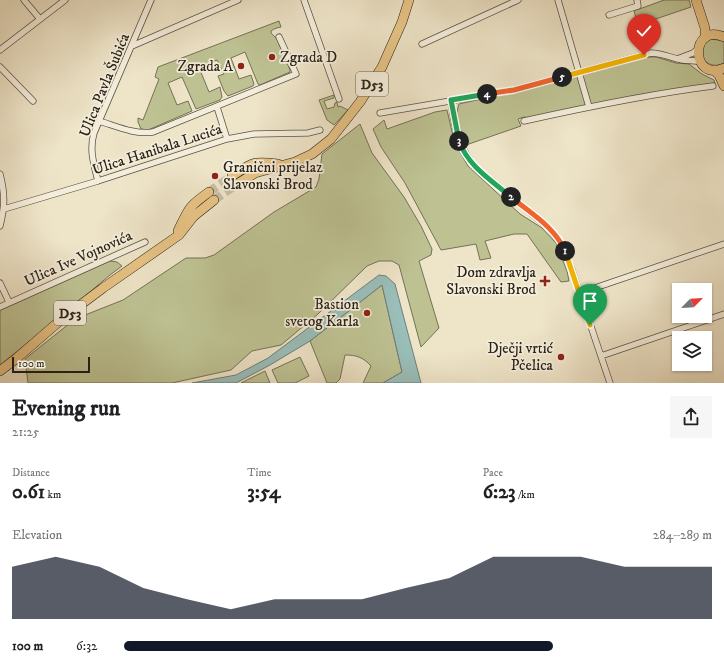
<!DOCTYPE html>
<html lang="en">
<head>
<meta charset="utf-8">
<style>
  :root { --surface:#fff; --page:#f6f6f6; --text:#202124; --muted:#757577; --accent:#111827 }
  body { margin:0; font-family:"IM FELL DW Pica",serif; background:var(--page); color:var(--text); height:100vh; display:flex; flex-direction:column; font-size:15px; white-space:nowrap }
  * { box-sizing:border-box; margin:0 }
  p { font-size:13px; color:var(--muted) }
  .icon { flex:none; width:22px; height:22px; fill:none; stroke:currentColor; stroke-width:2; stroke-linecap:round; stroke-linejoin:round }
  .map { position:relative; height:383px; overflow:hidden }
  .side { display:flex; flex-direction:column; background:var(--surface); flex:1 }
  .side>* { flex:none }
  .needle { width:26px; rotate:66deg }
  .tools { position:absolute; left:672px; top:283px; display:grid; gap:8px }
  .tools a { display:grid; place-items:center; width:40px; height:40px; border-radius:0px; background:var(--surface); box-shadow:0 1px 3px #0004; font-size:20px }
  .scale { position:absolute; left:12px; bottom:10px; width:78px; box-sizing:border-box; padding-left:4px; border:2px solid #292218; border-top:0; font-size:11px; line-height:14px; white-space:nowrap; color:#292218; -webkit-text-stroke:3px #f4eddb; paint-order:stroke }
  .pin { position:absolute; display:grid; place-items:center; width:34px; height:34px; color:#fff; margin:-41px -17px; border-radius:50% 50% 50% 0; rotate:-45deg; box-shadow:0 0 4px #0007 }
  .pin .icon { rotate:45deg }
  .km { position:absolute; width:20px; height:20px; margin:-10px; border-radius:50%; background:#222; color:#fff; font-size:11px; line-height:20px; text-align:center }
  .round { display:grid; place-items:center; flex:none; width:42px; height:42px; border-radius:0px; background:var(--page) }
  .head { display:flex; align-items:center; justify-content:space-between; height:68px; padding:0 12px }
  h1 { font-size:22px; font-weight:700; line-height:30px }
  .figures { display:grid; grid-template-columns:repeat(3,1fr); gap:6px; height:68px; padding:4px 12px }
  .figures div { display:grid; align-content:center }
  .figures b { font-size:20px; font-weight:700 }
  .figures small { font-size:11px; font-weight:400 }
  .figures p { font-size:11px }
  .chart { height:112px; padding:8px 12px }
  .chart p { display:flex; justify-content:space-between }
  .chart svg { width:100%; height:72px; margin-top:4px; fill:var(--accent); opacity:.7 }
  ul { padding:0 12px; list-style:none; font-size:13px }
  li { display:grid; grid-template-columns:64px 48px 1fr; align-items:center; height:30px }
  li i { height:10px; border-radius:5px; background:var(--accent) }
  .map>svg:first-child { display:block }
</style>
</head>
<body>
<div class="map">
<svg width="724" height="383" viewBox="0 0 724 383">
  <rect width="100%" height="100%" fill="#eee4c8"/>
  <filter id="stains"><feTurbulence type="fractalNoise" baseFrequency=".005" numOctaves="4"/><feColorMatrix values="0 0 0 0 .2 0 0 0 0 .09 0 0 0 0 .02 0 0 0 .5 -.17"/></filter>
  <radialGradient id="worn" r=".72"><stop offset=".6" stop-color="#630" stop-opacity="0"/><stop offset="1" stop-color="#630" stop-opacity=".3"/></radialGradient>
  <path fill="#bec293" stroke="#747256" d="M 664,0 L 689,0 L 691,7 L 638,25 L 634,11 Z
    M 279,21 L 281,27 C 277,28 275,28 271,31 L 271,33 L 277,39 L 290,70 L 290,72 L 260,85 L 258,84 L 245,52 L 231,58 L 239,79 L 251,75 L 254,84 L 253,86 L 228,96 L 224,91 L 218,76 L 224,74 L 217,60 L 210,63 L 211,65 L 200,70 L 209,92 L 220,87 L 222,97 L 220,100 L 196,109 L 182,77 L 168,83 L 177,105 L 188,101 L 192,111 L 148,130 L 141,129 L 138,122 L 138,118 L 143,120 L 159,79 L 155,77 L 158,67 Z
    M 711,39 L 724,41 L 724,63 C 709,71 695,56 704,45 C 705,42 709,40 711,39 Z
    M 647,57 L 656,57 L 676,63 L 689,64 L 702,74 L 714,80 L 715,83 C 653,92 591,103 531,118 L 524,117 L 518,119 L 521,126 L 466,145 C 462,135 454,114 459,104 L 531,88 Z
    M 334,95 L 334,98 L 324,101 L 327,109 L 334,107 L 335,103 L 337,102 L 338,107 L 340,106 L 348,110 L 334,125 L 327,120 L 319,100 Z
    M 447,110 L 453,136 L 460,152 L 468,166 L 520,214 L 542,228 L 556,243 L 567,271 L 569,281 L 561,282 L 527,234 L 514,234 L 485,241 L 491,258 L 480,260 L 476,244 L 441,250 L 405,183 L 381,147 L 373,129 L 384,120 L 387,129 L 435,112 Z
    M 360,124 L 372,153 L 404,197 L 421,226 L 432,249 L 431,255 L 419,261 L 439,328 L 421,347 L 399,265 L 392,261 L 379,261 L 367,266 L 318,314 L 281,345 L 252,351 L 231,370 L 172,383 L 28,383 L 25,359 L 75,319 L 123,300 L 186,258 L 205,258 L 214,255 L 274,212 L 316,187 L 319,179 L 322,154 Z
    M 110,261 L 117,262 L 122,266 L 110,275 L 84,297 L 0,365 L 0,310 Z
    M 382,285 L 402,372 L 383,383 L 363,383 L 371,366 C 363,357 356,355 345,355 L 340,379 L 336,383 L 327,383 L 310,341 Z
    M 300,357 L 309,376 L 295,383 L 278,383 L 272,370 Z
    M 265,371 L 270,383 L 241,383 Z"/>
  <path fill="#9abeba" stroke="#6d8079" d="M 379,275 L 386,276 L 395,284 L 421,383 L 383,383 L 402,372 L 382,285 L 310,341 L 270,365 L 236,383 L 192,383 L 236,375 L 268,358 Z"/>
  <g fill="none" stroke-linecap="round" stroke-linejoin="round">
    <path stroke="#c7bda5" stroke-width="9" stroke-dasharray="9 4.5" stroke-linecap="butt" d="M 209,192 L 232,176
      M 214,200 L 237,184"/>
    <g stroke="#5a5244" stroke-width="7">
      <path id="minor" d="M 24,0 L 40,19
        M 304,0 L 339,99
        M 558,0 L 589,107
        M 609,15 L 638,6 L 637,0
        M 422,44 L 518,0
        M 132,46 L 238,0
        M 0,50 L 65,0
        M 677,59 L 693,53 L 698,49
        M 0,67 L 33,101
        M 451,100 C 454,128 459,149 478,170 L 549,228 L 560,242 L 572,270 L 610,383
        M 217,107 L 227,139
        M 380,113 L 514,90 L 651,53 C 662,53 671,58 682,60 C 688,61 694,60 700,62
        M 99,121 C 116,126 135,135 153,132 L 296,74 L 279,37
        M 524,121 C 587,107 649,94 713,86
        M 0,174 C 5,194 5,206 0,226
        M 98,181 C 94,165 89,150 94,133 L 151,0
        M 4,209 L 98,181 L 227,139 L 254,134 L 308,133 L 320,130
        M 0,283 L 9,302
        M 580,293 L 724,244
        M 0,307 L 145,242
        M 601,356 L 724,314"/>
    </g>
    <g stroke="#292218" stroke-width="10">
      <path id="primary" d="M 696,0 L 705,28 L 705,38
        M 724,37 C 690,22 690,83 724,68
        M 714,70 L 719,75 L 724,86
        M 232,176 C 253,162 253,161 278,164
        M 237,184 L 255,173 L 295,162 L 312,154 L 331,139 L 360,102 L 382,67 L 402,22 L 409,0
        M 178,231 C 189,208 188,207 209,192
        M 0,371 L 17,358 L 63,318 L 103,288 L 179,235 L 194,216 L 214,200"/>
    </g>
    <use href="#minor" stroke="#f4eddb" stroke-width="5.5"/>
    <use href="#primary" stroke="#e7c284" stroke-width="9"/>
  </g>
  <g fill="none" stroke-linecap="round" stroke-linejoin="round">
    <g stroke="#fff" stroke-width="8">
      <path id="split-1" d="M 565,251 L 590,325"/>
    </g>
    <g stroke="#fff" stroke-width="8">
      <path id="split-2" d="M 511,197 C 530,213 555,227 565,251"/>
    </g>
    <g stroke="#fff" stroke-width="8">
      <path id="split-3" d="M 459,141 C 468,166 491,180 511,197"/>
    </g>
    <g stroke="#fff" stroke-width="8">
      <path id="split-4" d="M 459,141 L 451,100 L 487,94"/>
    </g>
    <g stroke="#fff" stroke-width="8">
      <path id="split-5" d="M 487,94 L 514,90 L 562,77"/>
    </g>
    <g stroke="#fff" stroke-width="8">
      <path id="split-6" d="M 562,77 L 644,55"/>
    </g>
    <use href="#split-1" stroke="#f5b400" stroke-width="5"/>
    <use href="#split-2" stroke="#f0652b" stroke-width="5"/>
    <use href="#split-3" stroke="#22a559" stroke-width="5"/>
    <use href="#split-4" stroke="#22a559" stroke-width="5"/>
    <use href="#split-5" stroke="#f0652b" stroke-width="5"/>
    <use href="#split-6" stroke="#f5b400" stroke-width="5"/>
  </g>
  <g fill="#8f2418" stroke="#f4eddb" stroke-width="1.5">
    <circle cx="272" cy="57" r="4"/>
    <circle cx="241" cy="66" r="4"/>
    <circle cx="215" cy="176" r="4"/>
    <path d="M543 275h4v4h4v4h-4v4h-4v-4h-4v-4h4z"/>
    <circle cx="367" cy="313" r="4"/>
    <circle cx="561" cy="357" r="4"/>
  </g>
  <g text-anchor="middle" stroke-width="3.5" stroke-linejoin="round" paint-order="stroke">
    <g fill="#f4eddb" stroke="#665f52" stroke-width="1">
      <rect x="356" y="72" width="32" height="24" rx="3"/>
      <rect x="54" y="301" width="32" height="24" rx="3"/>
    </g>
    <g font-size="14" font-weight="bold" fill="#292218">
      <text x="372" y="89">D53</text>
      <text x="70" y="318">D53</text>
    </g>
    <g font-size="15" fill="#292218" stroke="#f4eddb" text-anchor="end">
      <text x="280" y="62" text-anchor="start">Zgrada D</text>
      <text x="233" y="71">Zgrada A</text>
      <text x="223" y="172" text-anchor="start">Granični prijelaz<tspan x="223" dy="17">Slavonski Brod</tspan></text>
      <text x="536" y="277">Dom zdravlja<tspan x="536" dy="17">Slavonski Brod</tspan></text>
      <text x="359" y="309">Bastion<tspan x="359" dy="17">svetog Karla</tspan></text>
      <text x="553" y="353">Dječji vrtić<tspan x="553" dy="17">Pčelica</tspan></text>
    </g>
    <g font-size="15" fill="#292218" stroke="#f4eddb">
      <text transform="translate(104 85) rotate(-68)" y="5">Ulica Pavla Šubića</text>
      <text transform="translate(157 149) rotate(-18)" y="5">Ulica Hanibala Lucića</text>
      <text transform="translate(78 258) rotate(-24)" y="5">Ulica Ive Vojnovića</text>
    </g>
  </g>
  <rect width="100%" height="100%" filter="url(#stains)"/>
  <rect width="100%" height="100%" fill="url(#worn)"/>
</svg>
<div class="tools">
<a><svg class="needle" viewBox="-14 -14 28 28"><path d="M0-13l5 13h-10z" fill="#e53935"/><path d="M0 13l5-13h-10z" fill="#757577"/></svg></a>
<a><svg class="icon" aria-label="layers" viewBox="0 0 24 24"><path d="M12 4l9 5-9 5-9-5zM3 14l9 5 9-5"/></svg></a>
</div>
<div class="scale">100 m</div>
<div class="pin" style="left:590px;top:325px;background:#1e9e55"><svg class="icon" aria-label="arrive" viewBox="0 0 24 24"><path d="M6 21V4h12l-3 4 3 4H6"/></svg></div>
<div class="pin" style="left:644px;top:55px;background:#d93025"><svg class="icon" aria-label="check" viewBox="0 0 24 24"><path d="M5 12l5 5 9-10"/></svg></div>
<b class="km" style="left:565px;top:251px">1</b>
<b class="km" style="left:511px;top:197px">2</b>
<b class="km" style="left:459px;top:141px">3</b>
<b class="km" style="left:487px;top:94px">4</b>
<b class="km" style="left:562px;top:77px">5</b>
</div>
<section class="side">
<div class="head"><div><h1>Evening run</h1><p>21:25</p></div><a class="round"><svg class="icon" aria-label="share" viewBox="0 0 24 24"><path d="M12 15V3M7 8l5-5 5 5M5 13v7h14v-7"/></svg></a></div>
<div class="figures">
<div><p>Distance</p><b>0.61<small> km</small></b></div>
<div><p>Time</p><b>3:54</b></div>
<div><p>Pace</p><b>6:23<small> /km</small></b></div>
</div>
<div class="chart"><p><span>Elevation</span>284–289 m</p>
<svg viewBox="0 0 160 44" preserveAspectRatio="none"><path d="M0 44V12L10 6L20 12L30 25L40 32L50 38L60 32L70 32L80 32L90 25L100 19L110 6L120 6L130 6L140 12L150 12L160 12V44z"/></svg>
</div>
<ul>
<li><b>100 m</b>6:32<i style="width:73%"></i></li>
</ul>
</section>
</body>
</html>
